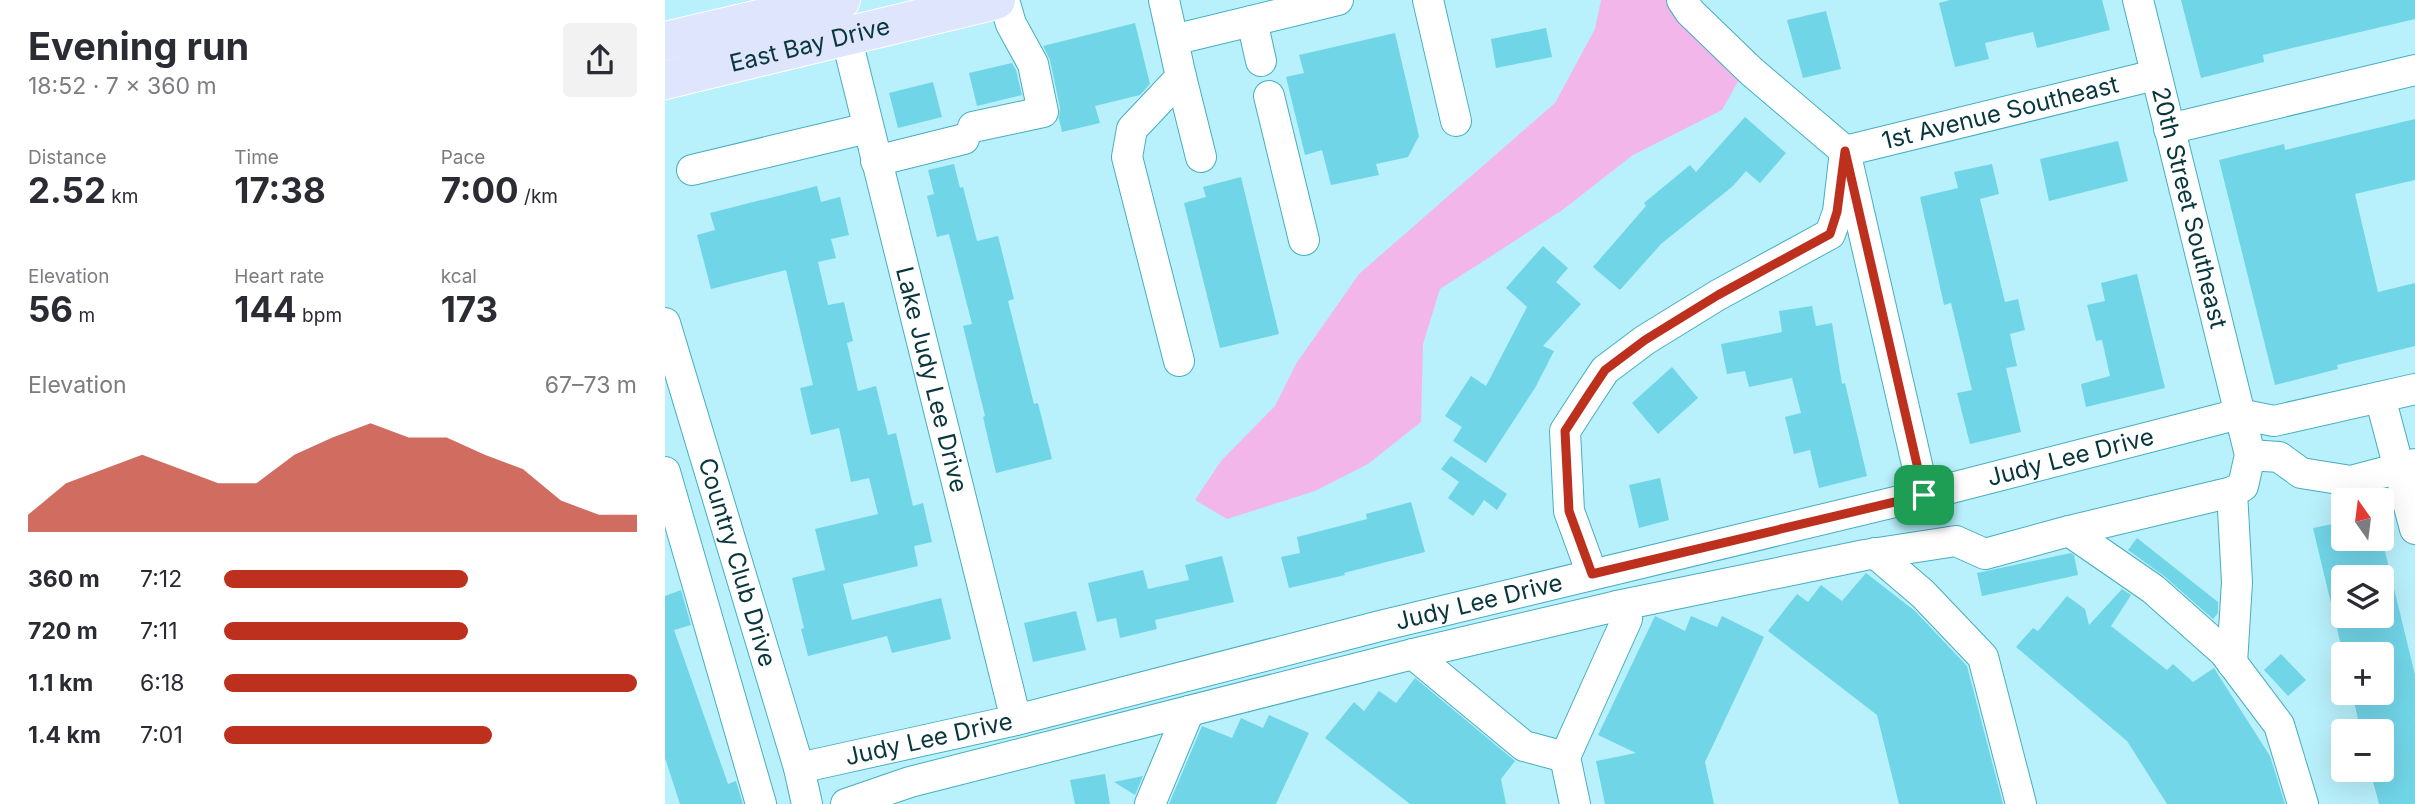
<!DOCTYPE html>
<html lang="en">
<head>
<meta charset="utf-8">
<style>
  :root { --surface:#fff; --page:#f2f2f3; --text:#2b2b33; --muted:#7c7c81; --accent:#bd301e }
  body { margin:0; font-family:Inter,sans-serif; background:var(--page); color:var(--text); height:100vh; display:flex; flex-direction:column; font-size:26px; white-space:nowrap }
  * { box-sizing:border-box; margin:0 }
  p { font-size:23px; color:var(--muted) }
  .icon { flex:none; width:38px; height:38px; fill:none; stroke:currentColor; stroke-width:2; stroke-linecap:round; stroke-linejoin:round }
  .map { position:relative; flex:1; overflow:hidden }
  .sheet { display:flex; flex-direction:column; background:var(--surface); width:665px }
  .sheet>* { flex:none }
  .needle { width:46px; rotate:346deg }
  .fabs { position:absolute; left:1666px; top:488px; display:grid; gap:14px }
  .fabs a { display:grid; place-items:center; width:63px; height:63px; border-radius:7px; background:var(--surface); box-shadow:0 7px 28px #0002; font-size:35px }
  .pin { position:absolute; display:grid; place-items:center; width:60px; height:60px; color:#fff; margin:-30px; border-radius:14px; box-shadow:0 4px 10px #0006 }
  .round { display:grid; place-items:center; flex:none; width:74px; height:74px; border-radius:7px; background:var(--page) }
  .overview { display:flex; align-items:center; justify-content:space-between; height:119px; padding:0 28px }
  h1 { font-size:38px; font-weight:700; line-height:52px }
  .stats { display:grid; grid-template-columns:repeat(3,1fr); gap:10px; height:119px; padding:7px 28px }
  .stats div { display:grid; align-content:center }
  .stats b { font-size:35px; font-weight:700 }
  .stats small { font-size:19px; font-weight:400 }
  .stats p { font-size:19px }
  .chart { height:196px; padding:14px 28px }
  .chart p { display:flex; justify-content:space-between }
  .chart svg { width:100%; height:126px; margin-top:7px; fill:var(--accent); opacity:.7 }
  ul { padding:0 28px; list-style:none; font-size:23px }
  li { display:grid; grid-template-columns:112px 84px 1fr; align-items:center; height:52px }
  li i { height:18px; border-radius:9px; background:var(--accent) }
  main { display:flex; flex:1; min-height:0 }
  .map>svg:first-child { display:block }
</style>
</head>
<body>
<main>
<section class="sheet">
<div class="overview"><div><h1>Evening run</h1><p>18:52 · 7 × 360 m</p></div><a class="round"><svg class="icon" aria-label="share" viewBox="0 0 24 24"><path d="M12 15V3M7 8l5-5 5 5M5 13v7h14v-7"/></svg></a></div>
<div class="stats">
<div><p>Distance</p><b>2.52<small> km</small></b></div>
<div><p>Time</p><b>17:38</b></div>
<div><p>Pace</p><b>7:00<small> /km</small></b></div>
</div>
<div class="stats">
<div><p>Elevation</p><b>56<small> m</small></b></div>
<div><p>Heart rate</p><b>144<small> bpm</small></b></div>
<div><p>kcal</p><b>173</b></div>
</div>
<div class="chart"><p><span>Elevation</span>67–73 m</p>
<svg viewBox="0 0 160 44" preserveAspectRatio="none"><path d="M0 44V38L10 27L20 22L30 17L40 22L50 27L60 27L70 17L80 11L90 6L100 11L110 11L120 17L130 22L140 33L150 38L160 38V44z"/></svg>
</div>
<ul>
<li><b>360 m</b>7:12<i style="width:59%"></i></li>
<li><b>720 m</b>7:11<i style="width:59%"></i></li>
<li><b>1.1 km</b>6:18<i style="width:100%"></i></li>
<li><b>1.4 km</b>7:01<i style="width:65%"></i></li>
</ul>
</section>
<div class="map">
<svg width="1750" height="804" viewBox="0 0 1750 804">
  <rect width="100%" height="100%" fill="#b8f0fb"/>
  <path fill="#f3b6eb" d="M 936,0 L 1002,0 L 1015,20 L 1075,78 L 1057,110 L 968,155 L 896,211 L 775,289 L 758,344 L 756,422 L 703,464 L 650,491 L 562,519 L 530,500 L 556,461 L 610,406 L 631,364 L 694,274 L 890,103 L 930,29 Z"/>
  <path fill="#71d5e8" fill-rule="evenodd" d="M 1285,0 L 1437,0 L 1445,30 L 1372,48 L 1368,32 L 1320,43 L 1324,59 L 1290,67 L 1274,3 Z
    M 1516,0 L 1750,0 L 1750,19 L 1598,55 L 1599,62 L 1536,78 Z
    M 1161,11 L 1176,69 L 1138,78 L 1122,20 Z
    M 470,23 L 485,84 L 475,95 L 430,106 L 435,123 L 397,132 L 394,119 L 395,108 L 385,60 L 378,46 Z
    M 881,28 L 887,57 L 831,68 L 826,39 Z
    M 730,33 L 754,136 L 743,157 L 711,164 L 714,175 L 666,185 L 657,150 L 640,155 L 621,77 L 639,73 L 634,55 Z
    M 347,63 L 351,70 L 357,95 L 312,106 L 304,73 Z
    M 268,82 L 277,117 L 233,128 L 224,93 Z
    M 1080,117 L 1121,153 L 1095,183 L 1081,171 L 1068,186 L 996,244 L 955,290 L 928,267 L 981,206 L 979,203 L 1025,165 L 1031,172 Z
    M 1750,119 L 1750,180 L 1690,194 L 1713,292 L 1750,283 L 1750,346 L 1672,365 L 1673,369 L 1610,385 L 1554,160 L 1619,144 L 1620,150 Z
    M 1453,141 L 1463,181 L 1384,201 L 1375,159 Z
    M 289,164 L 295,188 L 298,187 L 312,241 L 333,236 L 349,299 L 343,301 L 369,404 L 373,403 L 387,459 L 331,473 L 318,417 L 320,416 L 298,326 L 307,324 L 284,234 L 272,237 L 262,196 L 269,194 L 263,170 Z
    M 1327,164 L 1334,194 L 1315,199 L 1340,302 L 1353,299 L 1360,330 L 1345,334 L 1352,366 L 1341,368 L 1356,432 L 1305,444 L 1292,393 L 1307,390 L 1286,303 L 1279,305 L 1255,197 L 1293,188 L 1289,172 Z
    M 576,177 L 614,334 L 555,348 L 519,203 L 541,197 L 538,187 Z
    M 152,186 L 156,202 L 175,197 L 184,235 L 166,239 L 171,258 L 153,262 L 163,305 L 179,302 L 188,341 L 182,343 L 193,391 L 211,386 L 223,435 L 231,433 L 248,506 L 258,503 L 267,542 L 249,546 L 253,566 L 178,584 L 187,620 L 276,598 L 286,639 L 227,653 L 222,636 L 143,656 L 136,629 L 139,628 L 127,578 L 160,570 L 150,529 L 213,514 L 204,478 L 186,482 L 174,428 L 146,435 L 135,388 L 148,385 L 121,270 L 46,289 L 32,235 L 50,230 L 45,213 Z
    M 878,246 L 903,268 L 891,282 L 916,304 L 878,346 L 889,351 L 870,388 L 821,463 L 788,441 L 797,427 L 780,416 L 806,376 L 821,386 L 862,307 L 841,288 Z
    M 1472,274 L 1500,388 L 1421,407 L 1416,384 L 1445,376 L 1437,340 L 1431,341 L 1422,305 L 1440,301 L 1436,283 Z
    M 1147,306 L 1151,326 L 1167,323 L 1177,384 L 1180,383 L 1202,476 L 1154,488 L 1145,450 L 1129,454 L 1120,417 L 1136,413 L 1127,378 L 1084,387 L 1080,371 L 1062,374 L 1056,344 L 1117,332 L 1114,311 Z
    M 1007,367 L 1033,398 L 993,434 L 967,403 Z
    M 786,456 L 842,494 L 832,510 L 819,500 L 808,516 L 783,498 L 794,482 L 776,469 Z
    M 995,478 L 1004,520 L 974,528 L 964,485 Z
    M 746,502 L 760,552 L 679,573 L 680,575 L 624,588 L 616,557 L 635,553 L 632,537 L 702,519 L 701,514 Z
    M 1678,522 L 1678,539 L 1717,539 L 1750,675 L 1750,804 L 1714,804 L 1705,770 L 1717,770 L 1717,732 L 1696,732 L 1687,693 L 1717,693 L 1717,654 L 1678,654 L 1648,528 ZM 1678,578 L 1717,578 L 1717,616 L 1678,616 Z
    M 1472,538 L 1553,602 L 1553,613 L 1548,619 L 1499,576 L 1463,550 Z
    M 1406,553 L 1409,555 L 1413,575 L 1317,596 L 1312,573 Z
    M 557,556 L 569,602 L 490,620 L 492,629 L 455,638 L 451,618 L 432,622 L 423,583 L 478,570 L 483,589 L 524,580 L 520,565 Z
    M 1201,573 L 1250,611 L 1302,666 L 1338,804 L 1234,804 L 1212,715 L 1103,631 L 1132,594 L 1143,602 L 1156,585 L 1177,601 Z
    M 1457,589 L 1466,595 L 1446,626 L 1502,670 L 1508,664 L 1528,682 L 1549,668 L 1605,756 L 1620,804 L 1502,804 L 1462,741 L 1351,647 L 1368,628 L 1373,631 L 1402,596 L 1420,609 L 1424,625 Z
    M 16,590 L 26,625 L 9,630 L 63,784 L 71,781 L 78,804 L 15,804 L 0,758 L 0,596 Z
    M 411,611 L 421,650 L 368,662 L 359,623 Z
    M 990,616 L 1020,631 L 1026,616 L 1052,627 L 1057,616 L 1099,637 L 1040,762 L 1049,804 L 940,804 L 931,761 L 971,753 L 933,735 Z
    M 1616,654 L 1641,680 L 1623,696 L 1599,670 Z
    M 750,678 L 850,761 L 836,779 L 841,804 L 745,804 L 660,738 L 689,702 L 699,711 L 714,691 L 731,703 Z
    M 604,715 L 644,733 L 611,804 L 504,804 L 537,726 L 567,738 L 576,718 L 598,728 Z
    M 440,774 L 445,804 L 410,804 L 405,780 Z
    M 478,776 L 470,795 L 449,782 Z"/>
  <g fill="none" stroke-linecap="round" stroke-linejoin="round">
    <g stroke="#47aec0" stroke-width="32">
      <g id="minor">
        <path d="M 499,0 L 516,77 L 467,129 L 462,157 L 514,361"/>
        <path d="M 763,0 L 791,121"/>
        <path d="M 1017,0 L 1025,12 L 1086,71 L 1180,151 L 1259,495"/>
        <path id="s1" d="M 1473,0 L 1585,455 L 1578,486 L 1567,492 L 1404,531 L 1488,589 L 1559,652 L 1614,725 L 1638,804"/>
        <path d="M 587,21 L 596,61"/>
        <path id="s2" d="M 181,36 L 351,720"/>
        <path d="M 508,40 L 673,0"/>
        <path d="M 516,77 L 536,157"/>
        <path d="M 604,96 L 639,240"/>
        <path d="M 308,127 L 378,112 L 368,64 L 346,24 L 339,0"/>
        <path d="M 1504,129 L 1750,70"/>
        <path d="M 211,161 L 299,139"/>
        <path d="M 27,170 L 203,128"/>
        <path id="s3" d="M 0,323 L 134,768 L 142,804"/>
        <path d="M 1715,397 L 1750,529"/>
        <path d="M 1585,455 L 1614,457 L 1636,473 L 1686,481 L 1750,464"/>
        <path d="M 0,472 L 96,804"/>
        <path d="M 1210,553 L 1258,594 L 1318,657 L 1356,804"/>
        <path id="s4" d="M 927,574 L 904,511 L 900,431 L 924,394 L 940,370 L 980,340 L 1053,295 L 1165,234 L 1173,212 L 1180,151 L 1490,75"/>
        <path d="M 748,654 L 859,746 L 900,757 L 962,619 L 952,606"/>
        <path d="M 1567,663 L 1572,582 L 1567,492"/>
        <path d="M 900,757 L 910,804"/>
        <path id="s5" d="M 134,768 L 351,720 L 715,626 L 1259,495 L 1574,414 L 1609,421 L 1750,389"/>
        <path d="M 181,804 L 245,782 L 748,654 L 952,606 L 1200,555 L 1291,541 L 1320,554 L 1404,531"/>
        <path d="M 485,804 L 524,711"/>
      </g>
    </g>
    <g stroke="#fff" stroke-width="40">
      <g id="major">
        <path d="M 0,41 L 176,0"/>
        <path id="s6" d="M 0,80 L 331,0"/>
      </g>
    </g>
    <use href="#minor" stroke="#fff" stroke-width="30"/>
    <use href="#major" stroke="#dee5fd" stroke-width="38"/>
  </g>
  <g fill="none" stroke-linecap="round" stroke-linejoin="round">
    <g stroke="#fff" stroke-width="14">
      <path id="route" d="M 1180,151 L 1259,495 L 927,574 L 904,511 L 900,431 L 924,394 L 940,370 L 980,340 L 1053,295 L 1165,234 L 1172,212 Z"/>
    </g>
    <use href="#route" stroke="#bd301e" stroke-width="9"/>
  </g>
  <g text-anchor="middle" stroke-width="6" stroke-linejoin="round" paint-order="stroke">
    <g font-size="24" fill="#08363d" stroke="#fff">
      <text dy="8" stroke="none"><textPath href="#s6" startOffset="149">East Bay Drive</textPath></text>
      <text dy="8" stroke="none"><textPath href="#s4" startOffset="728">1st Avenue Southeast</textPath></text>
      <text dy="8" stroke="none"><textPath href="#s1" startOffset="214">20th Street Southeast</textPath></text>
      <text dy="8" stroke="none"><textPath href="#s2" startOffset="354">Lake Judy Lee Drive</textPath></text>
      <text dy="8" stroke="none"><textPath href="#s5" startOffset="1309">Judy Lee Drive</textPath></text>
      <text dy="8" stroke="none"><textPath href="#s3" startOffset="250">Country Club Drive</textPath></text>
      <text dy="8" stroke="none"><textPath href="#s5" startOffset="700">Judy Lee Drive</textPath></text>
      <text dy="8" stroke="none"><textPath href="#s5" startOffset="133">Judy Lee Drive</textPath></text>
    </g>
  </g>
</svg>
<div class="fabs">
<a><svg class="needle" viewBox="-14 -14 28 28"><path d="M0-13l5 13h-10z" fill="#e53935"/><path d="M0 13l5-13h-10z" fill="#7c7c81"/></svg></a>
<a><svg class="icon" aria-label="layers" viewBox="0 0 24 24"><path d="M12 4l9 5-9 5-9-5zM3 14l9 5 9-5"/></svg></a>
<a>+</a>
<a>−</a>
</div>
<div class="pin" style="left:1259px;top:495px;background:#1e9e55"><svg class="icon" aria-label="arrive" viewBox="0 0 24 24"><path d="M6 21V4h12l-3 4 3 4H6"/></svg></div>
</div>
</main>
</body>
</html>
